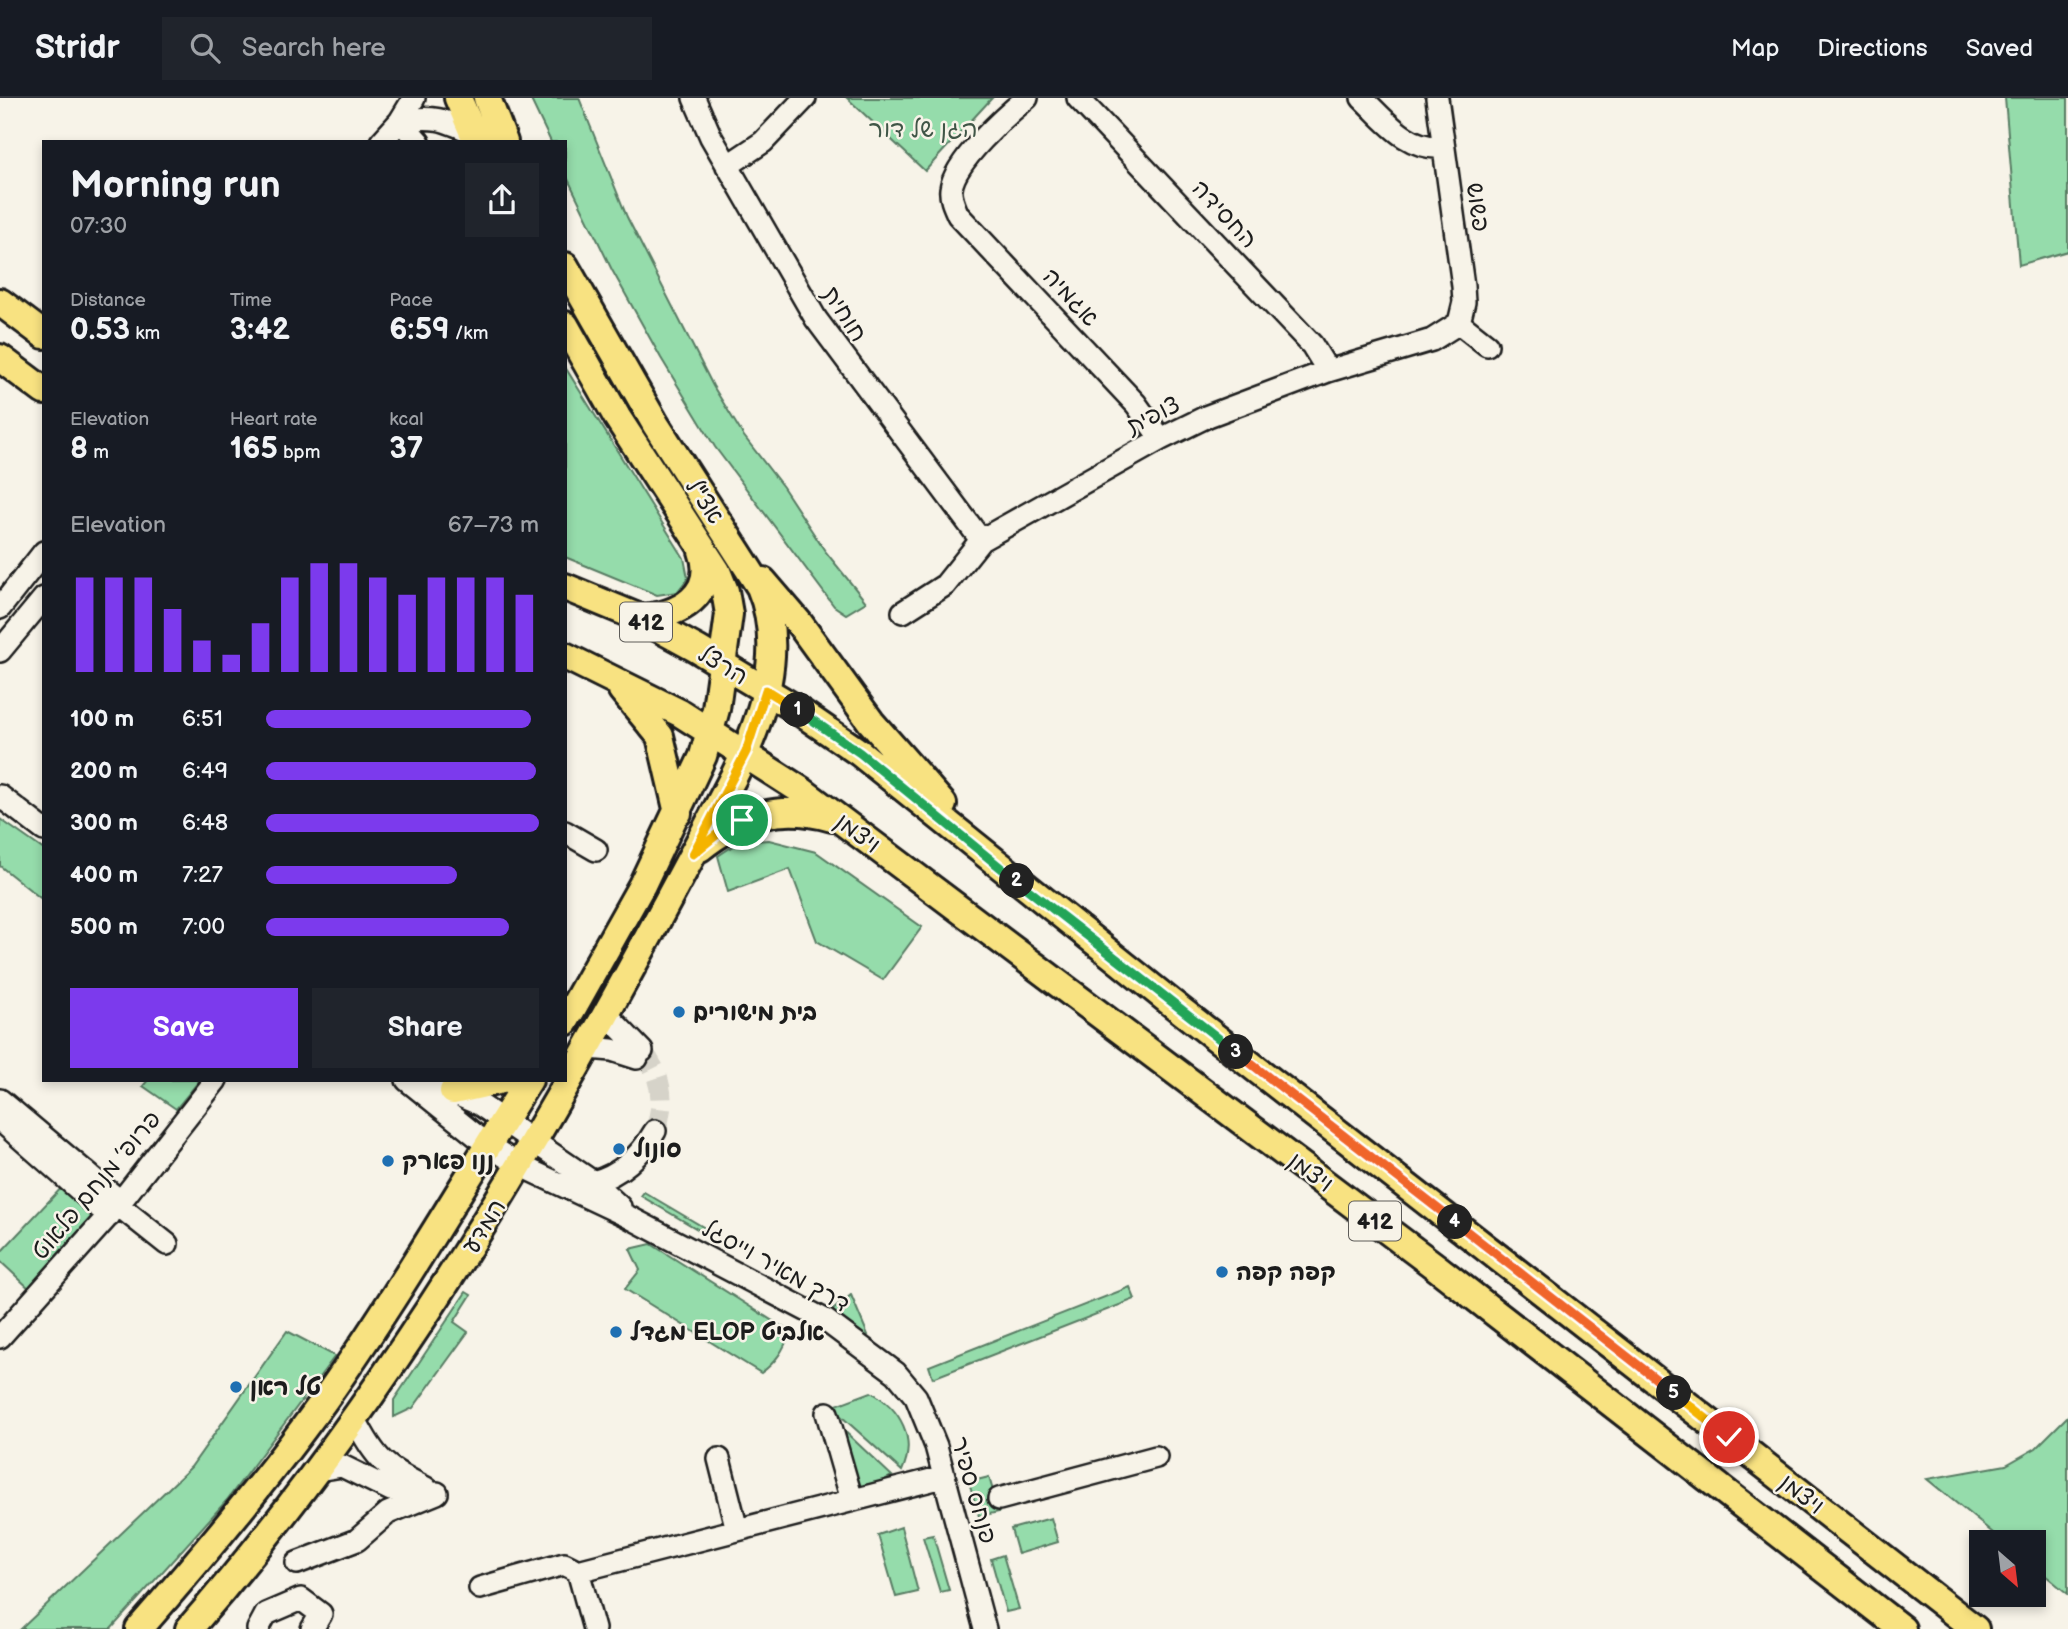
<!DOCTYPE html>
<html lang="en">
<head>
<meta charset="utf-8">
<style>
  :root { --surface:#171b24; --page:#20242c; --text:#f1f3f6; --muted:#9ea1a6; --line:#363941; --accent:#7c3aed }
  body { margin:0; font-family:"Balsamiq Sans","Playpen Sans Hebrew",sans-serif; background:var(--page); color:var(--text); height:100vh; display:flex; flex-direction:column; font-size:26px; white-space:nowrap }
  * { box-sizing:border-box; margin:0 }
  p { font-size:23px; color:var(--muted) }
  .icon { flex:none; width:38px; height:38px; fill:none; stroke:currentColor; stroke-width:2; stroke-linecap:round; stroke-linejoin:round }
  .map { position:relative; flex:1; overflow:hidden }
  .panel { position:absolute; left:42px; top:42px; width:525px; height:942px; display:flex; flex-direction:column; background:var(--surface); border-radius:0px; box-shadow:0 4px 10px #0003 }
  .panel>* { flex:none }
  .needle { width:46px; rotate:152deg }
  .fabs { position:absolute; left:1969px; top:1432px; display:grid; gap:14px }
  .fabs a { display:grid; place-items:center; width:77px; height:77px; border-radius:0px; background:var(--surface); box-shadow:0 4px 10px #0003; font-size:35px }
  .pin { position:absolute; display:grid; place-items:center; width:60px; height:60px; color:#fff; margin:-30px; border:4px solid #fff; border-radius:50%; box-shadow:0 2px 7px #0007 }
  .km { position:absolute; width:35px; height:35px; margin:-18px; border-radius:50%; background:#222; color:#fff; font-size:19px; line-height:35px; text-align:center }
  .round { display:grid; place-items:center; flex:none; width:74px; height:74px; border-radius:0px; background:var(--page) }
  .overview { display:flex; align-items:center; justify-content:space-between; height:119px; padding:0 28px }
  h1 { font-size:38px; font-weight:600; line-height:52px }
  .figures { display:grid; grid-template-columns:repeat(3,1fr); gap:10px; height:119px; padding:7px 28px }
  .figures div { display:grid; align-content:center }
  .figures b { font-size:30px; font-weight:600 }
  .figures small { font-size:19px; font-weight:400 }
  .figures p { font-size:19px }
  .chart { height:196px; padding:14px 28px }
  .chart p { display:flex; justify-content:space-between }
  .chart svg { width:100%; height:126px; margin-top:7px; stroke:var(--accent); stroke-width:6 }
  .primary-button { display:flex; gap:14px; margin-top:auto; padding:14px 28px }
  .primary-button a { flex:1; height:80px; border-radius:0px; background:var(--accent); color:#fff; font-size:28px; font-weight:600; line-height:80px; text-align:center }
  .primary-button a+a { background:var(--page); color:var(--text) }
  ul { padding:0 28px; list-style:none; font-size:23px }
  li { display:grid; grid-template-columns:112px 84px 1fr; align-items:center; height:52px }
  li i { height:18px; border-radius:9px; background:var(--accent) }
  header { display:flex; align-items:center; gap:42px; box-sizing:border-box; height:98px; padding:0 35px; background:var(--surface); border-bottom:2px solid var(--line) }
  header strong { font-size:33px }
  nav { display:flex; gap:38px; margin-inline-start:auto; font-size:24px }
  .search { width:490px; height:63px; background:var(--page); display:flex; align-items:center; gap:18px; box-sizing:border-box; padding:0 24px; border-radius:0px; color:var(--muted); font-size:26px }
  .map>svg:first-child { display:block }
</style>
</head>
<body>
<header>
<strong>Stridr</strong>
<div class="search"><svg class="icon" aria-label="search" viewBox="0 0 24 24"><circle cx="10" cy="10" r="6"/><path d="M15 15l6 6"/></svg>Search here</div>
<nav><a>Map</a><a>Directions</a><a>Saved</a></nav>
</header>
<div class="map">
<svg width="2068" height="1531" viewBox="0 0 2068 1531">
  <rect width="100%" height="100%" fill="#f7f3e8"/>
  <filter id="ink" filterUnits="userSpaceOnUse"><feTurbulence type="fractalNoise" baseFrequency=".0143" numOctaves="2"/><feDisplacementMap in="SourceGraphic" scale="14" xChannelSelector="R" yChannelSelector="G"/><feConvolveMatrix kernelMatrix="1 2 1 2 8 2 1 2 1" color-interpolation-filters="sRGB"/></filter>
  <g filter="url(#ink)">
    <path fill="#95dcab" stroke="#587c64" stroke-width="2" d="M 530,0 L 579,0 L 627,119 L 713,288 L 743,337 L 783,389 L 825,453 L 866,504 L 846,516 L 834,508 L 715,349 L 661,260 L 612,172 L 565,75 L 565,44 L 551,44 Z
      M 847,0 L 992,0 L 925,73 Z
      M 2005,0 L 2068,0 L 2068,153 L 2019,167 Z
      M 565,269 L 684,460 L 688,480 L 677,494 L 657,497 L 565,459 Z
      M 0,721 L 44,752 L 44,803 L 0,768 Z
      M 769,742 L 816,754 L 922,829 L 883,882 L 817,843 L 790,771 L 728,794 L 718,758 L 739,744 Z
      M 148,982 L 200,982 L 176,1011 L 143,988 Z
      M 63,1088 L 101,1120 L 32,1193 L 0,1163 L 0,1155 Z
      M 644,1094 L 708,1132 L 706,1136 L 641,1098 Z
      M 651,1146 L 790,1234 C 784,1252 776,1264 761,1275 L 625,1191 L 640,1172 L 630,1151 Z
      M 1130,1189 L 1135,1201 L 933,1280 L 929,1268 Z
      M 466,1194 L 471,1197 L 454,1224 L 468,1234 L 413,1310 L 394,1319 L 394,1302 Z
      M 851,1197 L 868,1237 L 861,1241 L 827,1217 Z
      M 287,1233 L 335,1258 L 227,1402 L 111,1531 L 21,1531 L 191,1369 Z
      M 871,1294 C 901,1311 917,1341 902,1373 L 831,1309 Z
      M 2068,1318 L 2068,1496 L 2034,1468 L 2034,1444 L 2004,1444 L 1927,1381 L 2006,1367 L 2036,1350 Z
      M 837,1326 L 892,1378 L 862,1394 L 849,1373 Z
      M 989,1379 L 999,1414 L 979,1418 L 969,1384 Z
      M 1051,1420 L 1058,1444 L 1018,1456 L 1011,1431 Z
      M 901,1429 L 918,1494 L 896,1499 L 878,1437 Z
      M 933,1437 L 949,1492 L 940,1494 L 923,1439 Z
      M 1003,1457 L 1019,1511 L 1006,1514 L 991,1461 Z"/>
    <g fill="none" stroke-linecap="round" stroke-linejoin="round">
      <path stroke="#d6d3c9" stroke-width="21" stroke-dasharray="21 10" stroke-linecap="butt" d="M 642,953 C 662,978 666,1004 655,1033"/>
      <g stroke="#1c1c1c" stroke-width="26">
        <path id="minor" d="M 694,0 L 711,39 L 816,221 L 981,442
          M 1027,0 C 1006,17 954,64 951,91 C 950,100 954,108 958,117 L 1136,306 L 1161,341
          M 1078,0 L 1312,247 L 1328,273
          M 1362,0 C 1386,23 1407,52 1443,49
          M 400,23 C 433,17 444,21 473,35
          M 400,23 L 419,44
          M 381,44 L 400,23 L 414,0
          M 727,68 L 763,44 L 805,0
          M 1459,225 L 1487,247
          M 0,510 L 44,454
          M 903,514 L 945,487 L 981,442 L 1161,341 L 1208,318 L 1328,273 L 1432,242 L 1459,225 L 1464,204 L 1463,188 L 1437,0
          M 0,553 L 44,500
          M 0,698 L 44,732
          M 565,734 L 596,752
          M 607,917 L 642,953
          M 589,950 L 612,952 L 637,960
          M 407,982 L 489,1048 L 521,1068 L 625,1117 L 825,1222 L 896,1275 L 916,1299 L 936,1348 L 985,1531
          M 423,982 L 479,1006 L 593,1084 L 620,1109
          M 0,1002 L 121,1104
          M 0,1022 L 109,1118
          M 593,1084 C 620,1077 641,1057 655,1033
          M 118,1107 L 167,1146
          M 0,1239 L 118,1107 L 216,982
          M 827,1315 L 852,1402
          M 355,1321 C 376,1363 385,1369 426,1390
          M 719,1361 L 737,1432
          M 318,1372 L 342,1368 L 391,1392 L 432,1395
          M 999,1401 L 1156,1359
          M 297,1465 L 357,1442 L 388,1415 L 437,1395
          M 480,1490 L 564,1466 L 578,1473
          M 258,1531 L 266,1516 L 301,1501 L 321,1516 L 312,1531
          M 594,1531 L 578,1473 L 943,1379"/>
      </g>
      <g stroke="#1c1c1c" stroke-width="32">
        <path id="major" d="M 458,0 L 477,44
          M 487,0 L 504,44
          M 0,204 L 44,237
          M 565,227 L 617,319 L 717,473 L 725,493 L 729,516 L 716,611 L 703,658 L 642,787 L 565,924
          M 0,260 L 44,293
          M 763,483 L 799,525 L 871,624 L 943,706
          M 565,489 L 640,520 L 697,551 L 793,609 L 860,655 L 1169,903 L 1975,1531
          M 640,520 C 678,519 718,496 702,453
          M 565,558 L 680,615 L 802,693 L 1436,1169 L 1902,1531
          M 622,592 L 660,638 L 678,715
          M 700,750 C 740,718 781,705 832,720
          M 453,993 L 502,982
          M 139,1531 C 203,1458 266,1383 323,1304 C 397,1200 461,1089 529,982
          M 189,1531 C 414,1273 576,979 734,678 C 763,620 786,551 760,489 L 656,327 L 565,168"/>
      </g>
      <use href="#minor" stroke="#f7f3e8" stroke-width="21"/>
      <use href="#major" stroke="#f8e281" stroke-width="26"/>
    </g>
  </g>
  <g fill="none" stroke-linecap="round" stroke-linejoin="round" filter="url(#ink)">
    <g stroke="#fff" stroke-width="14">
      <path id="split-1" d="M 742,722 L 720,734 L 693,756 L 746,654 L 766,592 L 798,612"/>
    </g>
    <g stroke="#fff" stroke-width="14">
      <path id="split-2" d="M 798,612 L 860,655 L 1017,783"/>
    </g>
    <g stroke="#fff" stroke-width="14">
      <path id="split-3" d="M 1017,783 L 1236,954"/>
    </g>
    <g stroke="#fff" stroke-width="14">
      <path id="split-4" d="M 1236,954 L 1455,1124"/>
    </g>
    <g stroke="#fff" stroke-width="14">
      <path id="split-5" d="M 1455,1124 L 1674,1295"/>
    </g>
    <g stroke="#fff" stroke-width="14">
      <path id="split-6" d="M 1674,1295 L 1729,1339"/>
    </g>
    <use href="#split-1" stroke="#f5b400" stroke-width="9"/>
    <use href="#split-2" stroke="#22a559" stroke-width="9"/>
    <use href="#split-3" stroke="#22a559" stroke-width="9"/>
    <use href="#split-4" stroke="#f0652b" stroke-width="9"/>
    <use href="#split-5" stroke="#f0652b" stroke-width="9"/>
    <use href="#split-6" stroke="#f5b400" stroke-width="9"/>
  </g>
  <g fill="#1f6fb2" stroke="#f7f3e8" stroke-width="2.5">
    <circle cx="679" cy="914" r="7"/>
    <circle cx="619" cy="1051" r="7"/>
    <circle cx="388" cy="1063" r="7"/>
    <circle cx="1222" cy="1174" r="7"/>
    <circle cx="616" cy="1234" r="7"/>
    <circle cx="236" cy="1289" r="7"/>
  </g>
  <g text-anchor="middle" stroke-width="5" stroke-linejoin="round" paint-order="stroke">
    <g fill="#f7f3e8" stroke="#5e5c59" stroke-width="2">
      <rect x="620" y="504.5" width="52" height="39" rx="5"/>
      <rect x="1349" y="1103.5" width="52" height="39" rx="5"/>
    </g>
    <g font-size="23" font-weight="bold" fill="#1c1c1c">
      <text x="646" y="532">412</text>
      <text x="1375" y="1131">412</text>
    </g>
    <g font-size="24" fill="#405647" stroke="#f7f3e8">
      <text x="923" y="39">הגן של דור</text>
    </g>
    <g font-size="24" fill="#1c1c1c" stroke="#f7f3e8">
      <text transform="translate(1478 109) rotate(82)" y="8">פשוש</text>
      <text transform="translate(1225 116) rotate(47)" y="8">החסידה</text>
      <text transform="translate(1071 199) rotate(47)" y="8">אגמיה</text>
      <text transform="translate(845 216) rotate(57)" y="8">חוחית</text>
      <text transform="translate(1153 317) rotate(-27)" y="8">צופית</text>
      <text transform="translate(705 403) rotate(56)" y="8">אצ"ל</text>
      <text transform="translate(723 567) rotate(31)" y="8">הרצל</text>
      <text transform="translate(858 735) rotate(37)" y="8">ויצמן</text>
      <text transform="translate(1311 1074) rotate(37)" y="8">ויצמן</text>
      <text transform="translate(96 1087) rotate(-50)" y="8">פרופ׳ מנחם פלאוט</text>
      <text transform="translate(484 1128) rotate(-58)" y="8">המדע</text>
      <text transform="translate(776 1168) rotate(29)" y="8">דרך מאיר וייסגל</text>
      <text transform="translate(974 1392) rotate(74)" y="8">פנחס ספיר</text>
      <text transform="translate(1802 1396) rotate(38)" y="8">ויצמן</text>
    </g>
    <g font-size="24" font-weight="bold" fill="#1c1c1c" stroke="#f7f3e8" text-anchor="start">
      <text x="693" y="922">בית מישורים</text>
      <text x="633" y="1059">סונול</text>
      <text x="402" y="1071">ננו פארק</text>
      <text x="1236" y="1182">קפה קפה</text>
      <text x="630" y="1242">מגדל ELOP אלביט</text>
      <text x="250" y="1297">טל ראן</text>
    </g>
  </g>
</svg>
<div class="fabs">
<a><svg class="needle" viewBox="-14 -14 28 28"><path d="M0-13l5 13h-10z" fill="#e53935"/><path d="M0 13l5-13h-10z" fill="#9ea1a6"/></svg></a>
</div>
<div class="pin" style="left:742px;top:722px;background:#1e9e55"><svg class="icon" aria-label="arrive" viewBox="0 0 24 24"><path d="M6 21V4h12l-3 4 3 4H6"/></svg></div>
<div class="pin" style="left:1729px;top:1339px;background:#d93025"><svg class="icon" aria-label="check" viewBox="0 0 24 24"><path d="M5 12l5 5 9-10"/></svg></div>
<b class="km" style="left:798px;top:612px">1</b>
<b class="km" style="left:1017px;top:783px">2</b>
<b class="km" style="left:1236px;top:954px">3</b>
<b class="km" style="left:1455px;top:1124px">4</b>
<b class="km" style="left:1674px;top:1295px">5</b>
<section class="panel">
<div class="overview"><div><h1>Morning run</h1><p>07:30</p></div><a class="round"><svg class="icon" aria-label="share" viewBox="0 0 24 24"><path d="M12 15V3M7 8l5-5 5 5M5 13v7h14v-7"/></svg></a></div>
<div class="figures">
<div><p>Distance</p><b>0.53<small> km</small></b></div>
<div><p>Time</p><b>3:42</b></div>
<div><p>Pace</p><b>6:59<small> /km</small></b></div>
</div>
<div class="figures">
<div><p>Elevation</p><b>8<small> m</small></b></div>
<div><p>Heart rate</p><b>165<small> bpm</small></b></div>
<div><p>kcal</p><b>37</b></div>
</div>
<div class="chart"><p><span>Elevation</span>67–73 m</p>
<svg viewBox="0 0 160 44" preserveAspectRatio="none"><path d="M5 44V11M15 44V11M25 44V11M35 44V22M45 44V33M55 44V38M65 44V27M75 44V11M85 44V6M95 44V6M105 44V11M115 44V17M125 44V11M135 44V11M145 44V11M155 44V17"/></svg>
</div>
<ul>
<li><b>100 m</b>6:51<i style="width:97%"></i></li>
<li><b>200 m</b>6:49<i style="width:99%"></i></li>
<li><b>300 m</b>6:48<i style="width:100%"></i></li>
<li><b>400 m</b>7:27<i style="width:70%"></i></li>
<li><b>500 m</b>7:00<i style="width:89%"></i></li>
</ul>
<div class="primary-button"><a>Save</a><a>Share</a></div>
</section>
</div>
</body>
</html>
